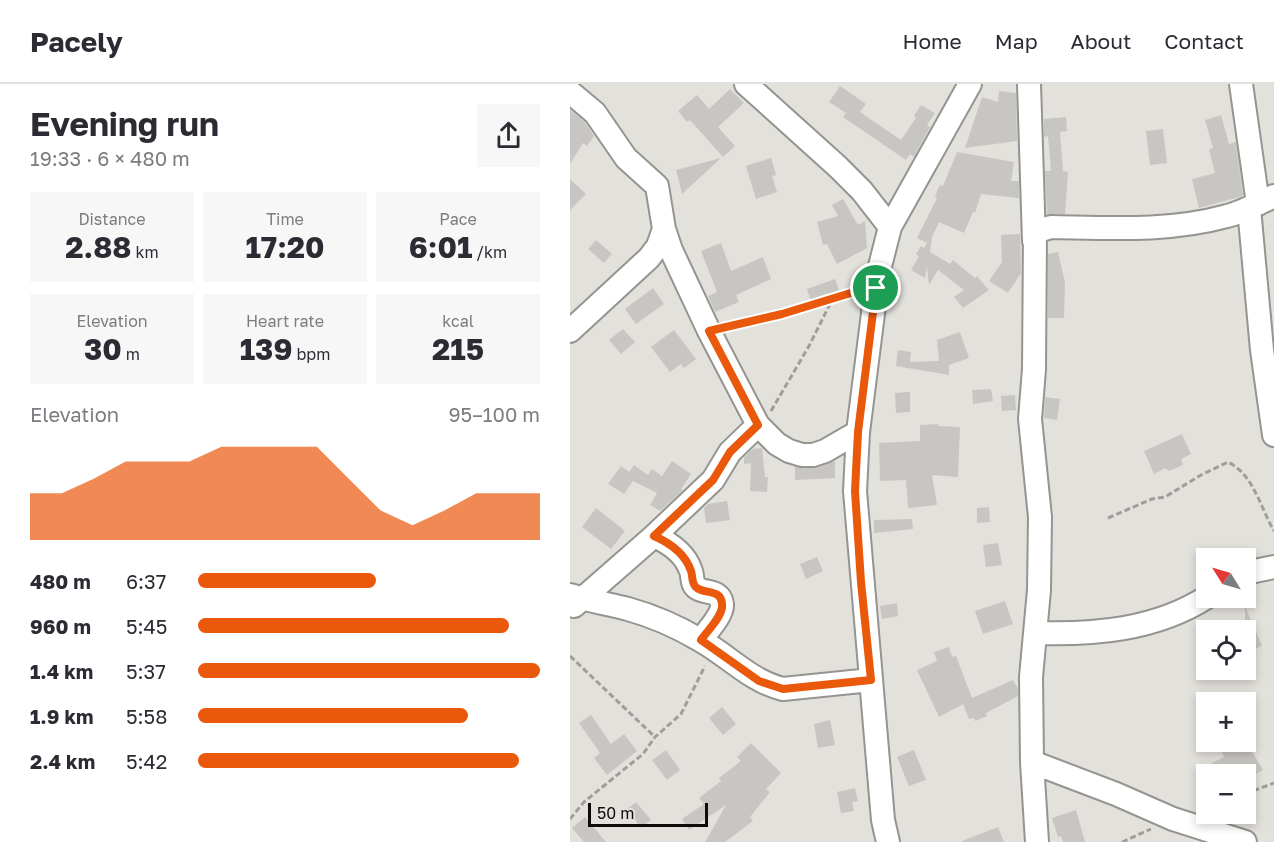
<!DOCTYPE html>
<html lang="en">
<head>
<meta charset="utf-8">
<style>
  :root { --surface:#fff; --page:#f7f7f7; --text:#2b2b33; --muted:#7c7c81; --line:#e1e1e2; --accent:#ea580c }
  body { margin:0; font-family:"Golos Text",sans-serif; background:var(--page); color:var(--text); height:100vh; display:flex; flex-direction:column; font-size:22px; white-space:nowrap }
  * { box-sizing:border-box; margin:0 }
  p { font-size:20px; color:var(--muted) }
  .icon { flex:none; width:33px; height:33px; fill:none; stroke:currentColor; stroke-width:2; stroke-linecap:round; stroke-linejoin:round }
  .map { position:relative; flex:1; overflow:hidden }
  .sheet { display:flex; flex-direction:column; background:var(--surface); width:570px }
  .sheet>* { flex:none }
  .needle { width:39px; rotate:307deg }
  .tools { position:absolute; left:626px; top:464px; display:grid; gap:12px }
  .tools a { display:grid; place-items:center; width:60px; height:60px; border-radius:0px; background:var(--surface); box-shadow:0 3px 9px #0003; font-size:30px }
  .scale { position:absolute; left:18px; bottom:15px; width:120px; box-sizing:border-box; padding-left:6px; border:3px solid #0d0c0b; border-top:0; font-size:16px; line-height:21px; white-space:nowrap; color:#0d0c0b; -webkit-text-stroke:4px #e3e1dc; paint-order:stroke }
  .pin { position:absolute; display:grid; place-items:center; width:51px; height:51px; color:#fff; margin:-26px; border:3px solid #fff; border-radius:50%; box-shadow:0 2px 6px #0007 }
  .round { display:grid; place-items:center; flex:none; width:63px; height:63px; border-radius:0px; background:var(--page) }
  .summary { display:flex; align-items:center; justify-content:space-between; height:102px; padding:0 30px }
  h1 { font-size:33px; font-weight:700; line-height:45px }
  .metrics { display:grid; grid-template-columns:repeat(3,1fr); gap:9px; height:102px; padding:6px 30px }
  .metrics div { display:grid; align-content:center; border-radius:0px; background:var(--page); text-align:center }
  .metrics b { font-size:30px; font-weight:700 }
  .metrics small { font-size:16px; font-weight:400 }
  .metrics p { font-size:16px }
  .chart { height:168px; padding:12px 30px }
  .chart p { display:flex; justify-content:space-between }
  .chart svg { width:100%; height:108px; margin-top:6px; fill:var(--accent); opacity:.7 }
  ul { padding:0 30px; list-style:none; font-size:20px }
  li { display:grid; grid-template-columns:96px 72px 1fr; align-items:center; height:45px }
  li i { height:15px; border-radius:8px; background:var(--accent) }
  header { display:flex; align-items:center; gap:36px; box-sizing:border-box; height:84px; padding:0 30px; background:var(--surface); border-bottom:2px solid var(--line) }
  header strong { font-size:28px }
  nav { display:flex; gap:33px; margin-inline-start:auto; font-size:21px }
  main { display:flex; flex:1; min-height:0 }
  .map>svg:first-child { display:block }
</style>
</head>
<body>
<header>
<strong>Pacely</strong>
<nav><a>Home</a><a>Map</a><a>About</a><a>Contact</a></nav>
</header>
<main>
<section class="sheet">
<div class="summary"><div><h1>Evening run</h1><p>19:33 · 6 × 480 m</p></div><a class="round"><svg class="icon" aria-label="share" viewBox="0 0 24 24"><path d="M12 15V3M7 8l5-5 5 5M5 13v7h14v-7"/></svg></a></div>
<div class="metrics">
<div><p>Distance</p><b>2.88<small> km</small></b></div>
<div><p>Time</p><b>17:20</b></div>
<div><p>Pace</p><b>6:01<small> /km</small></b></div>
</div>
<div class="metrics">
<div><p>Elevation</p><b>30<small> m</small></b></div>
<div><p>Heart rate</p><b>139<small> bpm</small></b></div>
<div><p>kcal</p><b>215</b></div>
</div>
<div class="chart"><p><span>Elevation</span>95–100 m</p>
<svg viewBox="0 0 160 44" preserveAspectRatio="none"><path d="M0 44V25L10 25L20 19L30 12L40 12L50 12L60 6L70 6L80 6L90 6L100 19L110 32L120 38L130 32L140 25L150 25L160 25V44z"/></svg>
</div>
<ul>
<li><b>480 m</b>6:37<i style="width:52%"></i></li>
<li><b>960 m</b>5:45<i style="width:91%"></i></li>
<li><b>1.4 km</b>5:37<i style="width:100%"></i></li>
<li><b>1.9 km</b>5:58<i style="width:79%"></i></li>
<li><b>2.4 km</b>5:42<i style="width:94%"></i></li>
</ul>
</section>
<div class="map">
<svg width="704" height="758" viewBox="0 0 704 758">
  <rect width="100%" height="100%" fill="#e3e1dc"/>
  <path fill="#c8c6c2" d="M 270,2 L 296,20 L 290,28 L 331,56 L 346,34 L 344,32 L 351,21 L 365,29 L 357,41 L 360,43 L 344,73 L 340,70 L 336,76 L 273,33 L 276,29 L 259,18 Z
    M 160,5 L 174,19 L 148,43 L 165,62 L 153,73 L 120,36 L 117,38 L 108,27 L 127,11 L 139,25 Z
    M 429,7 L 446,9 L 447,57 L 395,64 L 412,13 L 428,18 Z
    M 0,26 L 15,38 L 24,52 L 17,62 L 13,59 L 0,80 Z
    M 651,31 L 659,60 L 666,58 L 673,112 L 629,124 L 622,95 L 645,89 L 639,66 L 643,64 L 635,36 Z
    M 496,33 L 497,47 L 490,48 L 493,87 L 498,88 L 495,130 L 477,130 L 475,87 L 481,87 L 478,52 L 474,53 L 474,35 Z
    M 593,45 L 597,79 L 580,81 L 576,47 Z
    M 387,68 L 444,78 L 441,97 L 449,97 L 449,114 L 411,110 L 405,129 L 403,128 L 394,149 L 369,138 L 362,153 L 360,168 L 380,180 L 383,176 L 405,194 L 407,192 L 419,206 L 393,224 L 384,213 L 394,206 L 368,186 L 359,201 L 357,183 L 355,194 L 341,186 L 349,172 L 346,170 L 351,162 L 354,164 L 357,159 L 347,154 L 367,114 L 365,112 L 370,101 L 373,102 Z
    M 151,74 L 112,110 L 106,86 Z
    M 201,74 L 206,91 L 202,92 L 207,108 L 186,115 L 176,82 Z
    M 0,95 L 16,110 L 0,126 Z
    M 273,115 L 288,141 L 295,137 L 297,164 L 267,180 L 257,160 L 253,161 L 247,138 L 268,132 L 262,121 Z
    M 450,150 L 451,189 L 438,209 L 419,197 L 432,178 L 431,151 Z
    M 26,156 L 42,170 L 34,179 L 18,165 Z
    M 151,159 L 161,187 L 193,173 L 201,195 L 166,211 L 169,218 L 145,228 L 138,212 L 147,208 L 131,167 Z
    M 488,168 L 495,199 L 494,234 L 478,234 L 478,170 Z
    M 265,195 L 271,211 L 242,221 L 237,205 Z
    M 83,204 L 94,220 L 66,240 L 55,225 Z
    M 53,245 L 65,258 L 51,270 L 39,256 Z
    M 104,246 L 126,275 L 114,284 L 111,280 L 100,288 L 81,263 Z
    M 390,248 L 399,274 L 379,281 L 379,291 L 326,282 L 328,266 L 341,268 L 340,278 L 369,277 L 367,256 Z
    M 421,305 L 423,317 L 403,320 L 402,306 Z
    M 340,308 L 340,328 L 326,329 L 325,309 Z
    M 445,311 L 446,326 L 432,327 L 431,312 Z
    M 475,313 L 490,315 L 487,336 L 474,334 Z
    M 368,340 L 368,342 L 390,343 L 388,393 L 362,391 L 367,421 L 338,424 L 336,396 L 310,397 L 309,359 L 350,357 L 350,341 Z
    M 612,350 L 621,370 L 611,375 L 613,381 L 599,387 L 595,384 L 584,390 L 574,367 Z
    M 192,364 L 195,393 L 198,393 L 197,408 L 180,407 L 181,379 L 174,380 L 174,373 L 183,365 Z
    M 102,377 L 121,390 L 111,405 L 113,406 L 90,427 L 80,421 L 87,409 L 63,397 L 54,410 L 38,400 L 51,382 L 59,388 L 64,381 L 78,391 L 82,385 L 92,392 Z
    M 265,377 L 265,394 L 225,396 L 225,383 L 243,384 Z
    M 157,417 L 160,436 L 136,439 L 134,424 L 138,420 Z
    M 419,423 L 420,438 L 407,439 L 407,424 Z
    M 26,424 L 55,447 L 41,465 L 12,443 Z
    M 342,435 L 343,445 L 304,449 L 304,436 Z
    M 428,459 L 432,481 L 416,483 L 413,461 Z
    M 247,473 L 253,487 L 236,495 L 230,480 Z
    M 435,517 L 443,540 L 413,550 L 405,527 Z
    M 327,519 L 328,532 L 312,535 L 310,522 Z
    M 675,522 L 692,562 L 675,570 Z
    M 379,563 L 382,573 L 386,572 L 402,614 L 443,596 L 448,605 L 448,612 L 416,629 L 417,632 L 405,637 L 404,634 L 399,635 L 393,620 L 369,633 L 347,586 L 367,577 L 364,568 Z
    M 152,623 L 166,640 L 153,651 L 139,634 Z
    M 21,631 L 41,660 L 54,650 L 67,667 L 37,691 L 24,674 L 30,669 L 9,639 Z
    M 260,636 L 265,661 L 248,664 L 244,640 Z
    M 646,657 L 676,657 L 693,686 L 675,696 L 675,690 L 642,690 L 638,681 L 654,673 Z
    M 181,659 L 211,689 L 196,705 L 200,708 L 180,733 L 183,737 L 155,758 L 135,758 L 156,721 L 119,746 L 112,735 L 134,720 L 129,714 L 151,697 L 149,694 L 171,677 L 167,673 Z
    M 96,666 L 110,686 L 97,696 L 82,676 Z
    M 344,666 L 356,696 L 339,702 L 327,673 Z
    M 285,704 L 288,717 L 282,718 L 284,727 L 271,729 L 267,708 Z
    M 66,718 L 81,736 L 71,744 L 57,725 Z
    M 506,726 L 515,758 L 493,758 L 491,752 L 488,753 L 482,734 Z
    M 15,733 L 36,758 L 14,758 L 2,744 Z
    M 428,743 L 434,758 L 392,758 L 392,757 Z"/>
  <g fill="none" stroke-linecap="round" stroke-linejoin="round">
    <g stroke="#969490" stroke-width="26">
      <path id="minor" d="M 176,0 L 268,83 L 292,107 L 320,143
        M 459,0 L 464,157
        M 671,0 L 688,120
        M 0,8 L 25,29 L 56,74 L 87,102 L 94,145 L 101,166 L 139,247 L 188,341 L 207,360 L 219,367 L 232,371 L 243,371 L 255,367 L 288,348
        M 679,124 L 692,266 L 704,351
        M 0,247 L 79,174 L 88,162 L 94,145
        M 84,452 C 100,459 115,469 121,487 C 123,492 121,500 127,504 C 135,510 150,505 152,520 C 153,531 137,547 131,556
        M 675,489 L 704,483
        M 0,511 C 19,517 39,520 58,525 C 83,532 108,543 130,556 C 159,572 180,597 213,605 L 301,596
        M 4,522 L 84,452 L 143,396 L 160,368 L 188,341
        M 465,549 C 523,551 586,546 637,513
        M 462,678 L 546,710 L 603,735 L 675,758
        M 318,758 L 313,736 L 285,407 L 288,348 L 308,190 L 320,143 L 400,0
        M 467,758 L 462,678 L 461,593 L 469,506 L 470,433 L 460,335 L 464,285 L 465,151 L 468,147 L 481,143 C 540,144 599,148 657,132 C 673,128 689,119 704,112"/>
    </g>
    <path stroke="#a09e9a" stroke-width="3" stroke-dasharray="6 3" stroke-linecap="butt" d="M 158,243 L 212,230 L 288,207
      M 201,327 L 239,262 L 262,216
      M 538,434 L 582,415 L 595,413 L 631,391 L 658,378 C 684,391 690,423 704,447
      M 0,572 L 85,653
      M 675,710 L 704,699
      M 0,735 L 14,718 L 73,670 L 85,653 L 111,630 L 135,582
      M 552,758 L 581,745"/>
    <use href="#minor" stroke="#fff" stroke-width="22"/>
  </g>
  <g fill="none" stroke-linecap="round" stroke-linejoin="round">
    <g stroke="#fff" stroke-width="12">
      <path id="route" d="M 306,204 L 288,348 L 285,407 L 291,498 L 301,596 L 213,605 L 189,597 L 131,556 C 137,547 154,531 152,520 C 151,505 135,510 127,504 C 121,500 123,492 121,487 C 115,469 100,459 84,452 L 143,396 L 160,368 L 188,341 L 139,247 L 212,230 L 284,208 Z"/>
    </g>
    <use href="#route" stroke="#ea580c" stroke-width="8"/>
  </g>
</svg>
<div class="tools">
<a><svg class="needle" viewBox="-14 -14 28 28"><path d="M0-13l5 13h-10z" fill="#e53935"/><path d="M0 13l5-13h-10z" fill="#7c7c81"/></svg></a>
<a><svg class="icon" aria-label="locate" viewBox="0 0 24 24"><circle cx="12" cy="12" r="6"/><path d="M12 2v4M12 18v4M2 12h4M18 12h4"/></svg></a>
<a>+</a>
<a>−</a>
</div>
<div class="scale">50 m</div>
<div class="pin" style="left:306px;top:204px;background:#1e9e55"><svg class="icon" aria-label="arrive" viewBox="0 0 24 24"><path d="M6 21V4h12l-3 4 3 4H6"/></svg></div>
</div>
</main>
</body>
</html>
